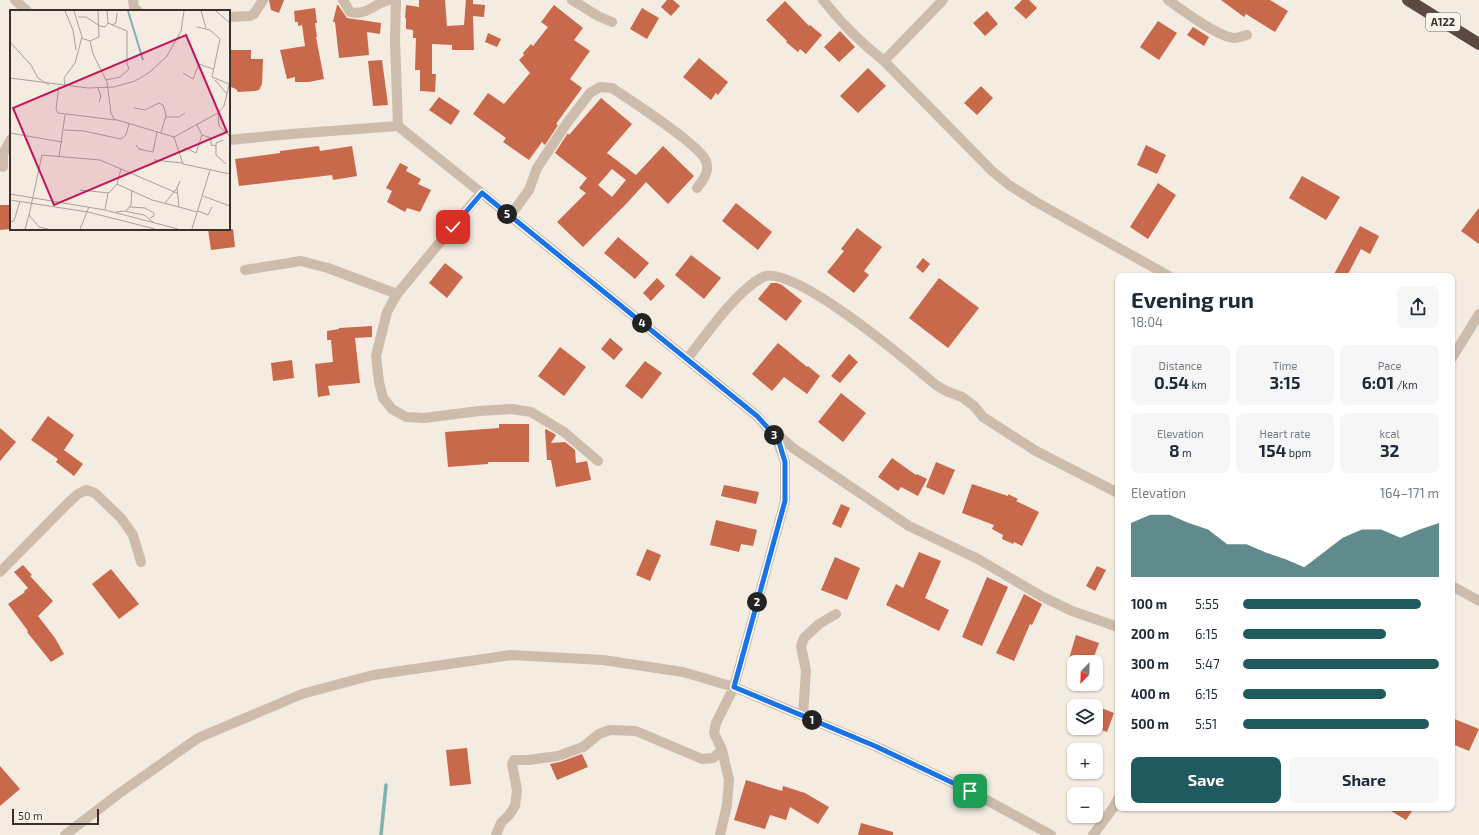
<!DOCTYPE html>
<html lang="en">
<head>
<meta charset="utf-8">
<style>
  :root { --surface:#fff; --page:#f6f6f7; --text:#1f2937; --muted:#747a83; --accent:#1f5a5e }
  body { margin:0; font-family:"Exo 2",sans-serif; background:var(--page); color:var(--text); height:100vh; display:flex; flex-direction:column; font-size:15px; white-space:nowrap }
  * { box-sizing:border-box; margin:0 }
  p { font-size:13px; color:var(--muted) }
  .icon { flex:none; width:22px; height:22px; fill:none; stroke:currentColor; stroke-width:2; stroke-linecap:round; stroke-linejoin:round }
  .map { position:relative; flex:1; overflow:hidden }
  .details { position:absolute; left:1115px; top:273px; width:340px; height:538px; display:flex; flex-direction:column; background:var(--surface); border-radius:8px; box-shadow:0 1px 3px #0004 }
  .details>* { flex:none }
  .needle { width:26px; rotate:203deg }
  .tools { position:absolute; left:1067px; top:655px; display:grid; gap:8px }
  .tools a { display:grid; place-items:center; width:36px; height:36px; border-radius:8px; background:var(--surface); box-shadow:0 1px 3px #0004; font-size:20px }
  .scale { position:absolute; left:12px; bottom:10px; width:87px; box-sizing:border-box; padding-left:4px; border:2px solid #3b302b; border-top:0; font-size:11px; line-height:14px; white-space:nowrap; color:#3b302b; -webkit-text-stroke:3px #fbf5ee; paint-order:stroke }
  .pin { position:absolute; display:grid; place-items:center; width:34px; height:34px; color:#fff; margin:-17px; border-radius:8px; box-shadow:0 2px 6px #0006 }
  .km { position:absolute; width:20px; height:20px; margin:-10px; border-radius:50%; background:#222; color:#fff; font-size:11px; line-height:20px; text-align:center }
  .round { display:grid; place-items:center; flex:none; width:42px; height:42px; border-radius:8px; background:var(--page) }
  .headline { display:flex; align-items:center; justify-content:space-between; height:68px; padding:0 16px }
  h1 { font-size:22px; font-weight:700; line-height:30px }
  .stats { display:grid; grid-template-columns:repeat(3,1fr); gap:6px; height:68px; padding:4px 16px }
  .stats div { display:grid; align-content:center; border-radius:8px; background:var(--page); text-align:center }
  .stats b { font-size:17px; font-weight:700 }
  .stats small { font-size:11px; font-weight:400 }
  .stats p { font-size:11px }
  .chart { height:112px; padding:8px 16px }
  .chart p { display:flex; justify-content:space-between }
  .chart svg { width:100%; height:72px; margin-top:4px; fill:var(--accent); opacity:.7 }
  .button { display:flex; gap:8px; margin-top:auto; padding:8px 16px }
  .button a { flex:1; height:46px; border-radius:8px; background:var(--accent); color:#fff; font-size:16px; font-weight:700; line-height:46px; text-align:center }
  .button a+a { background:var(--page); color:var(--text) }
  ul { padding:0 16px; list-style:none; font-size:13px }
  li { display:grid; grid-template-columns:64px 48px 1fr; align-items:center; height:30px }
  li i { height:10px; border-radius:5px; background:var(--accent) }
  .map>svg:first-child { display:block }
</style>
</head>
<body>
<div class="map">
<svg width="1479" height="835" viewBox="0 0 1479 835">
  <rect width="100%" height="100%" fill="#f4ebe1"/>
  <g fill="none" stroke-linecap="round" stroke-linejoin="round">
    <path stroke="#7fb0b2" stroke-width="3.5" d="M 381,835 L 386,785"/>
  </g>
  <path fill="#c8694b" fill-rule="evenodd" d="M 269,0 L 284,0 L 279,13 L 271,10 Z
    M 419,0 L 445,0 L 447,26 L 464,25 L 466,0 L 473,0 L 473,4 L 485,5 L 484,17 L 473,16 L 474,50 L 452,50 L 452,45 L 432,44 L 432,74 L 436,74 L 435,92 L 420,91 L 420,70 L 415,70 L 416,38 L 413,38 L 413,30 L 406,29 L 406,18 L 405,18 L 406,5 L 419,7 Z
    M 667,0 L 673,0 L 680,6 L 671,16 L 661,7 Z
    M 1022,0 L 1029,0 L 1037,8 L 1026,19 L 1014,8 Z
    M 1221,0 L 1270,0 L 1288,11 L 1275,32 L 1246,14 L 1244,17 Z
    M 785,1 L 809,26 L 810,25 L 822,35 L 806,54 L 800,49 L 798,52 L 786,42 L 787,41 L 766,20 Z
    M 337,5 L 338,5 L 347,18 L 381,23 L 380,34 L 367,32 L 369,55 L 339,58 L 335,22 L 333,22 Z
    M 554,5 L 583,28 L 574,40 L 590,51 L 570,79 L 582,88 L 556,124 L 558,125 L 545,145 L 542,142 L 529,160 L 503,142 L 506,138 L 473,114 L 488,93 L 504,104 L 530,73 L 519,60 L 524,55 L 523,53 L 531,44 L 533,46 L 548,27 L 541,22 Z
    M 315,8 L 317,23 L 315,23 L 317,37 L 316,37 L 324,79 L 309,82 L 295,82 L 295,77 L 287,79 L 280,50 L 305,46 L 302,25 L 298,26 L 298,22 L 295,22 L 294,11 Z
    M 642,8 L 659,18 L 647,39 L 630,29 Z
    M 987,11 L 998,24 L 985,36 L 973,23 Z
    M 1158,21 L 1177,33 L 1159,60 L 1140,47 Z
    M 1193,27 L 1209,37 L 1204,46 L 1187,35 Z
    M 840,31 L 855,47 L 839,62 L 824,47 Z
    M 488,33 L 501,39 L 497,47 L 485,42 Z
    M 229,50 L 251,50 L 251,59 L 263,59 L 262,84 L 259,90 L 255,91 L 238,92 L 236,89 L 231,87 Z
    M 699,58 L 728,82 L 718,95 L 716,93 L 711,100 L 683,77 Z
    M 382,60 L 388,105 L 373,106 L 368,61 Z
    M 868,68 L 886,86 L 858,113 L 840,96 Z
    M 981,86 L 993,98 L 977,115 L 964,103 Z
    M 439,97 L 460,111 L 451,125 L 429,110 Z
    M 601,98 L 632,124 L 607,153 L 636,175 L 663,146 L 694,176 L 668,204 L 646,182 L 627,203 L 583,247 L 557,222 L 586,193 L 579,188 L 587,178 L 555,153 L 568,133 L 569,135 ZM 612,169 L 626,180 L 612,197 L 598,185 Z
    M 1146,145 L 1166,155 L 1157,174 L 1137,165 Z
    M 319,146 L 320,151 L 352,146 L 357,176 L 333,180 L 332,175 L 239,186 L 235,159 L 280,153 L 280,151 Z
    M 400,163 L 408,167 L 406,171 L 421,179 L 418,184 L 431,190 L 420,212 L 407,208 L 405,212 L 387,202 L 392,191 L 386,188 Z
    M 1302,176 L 1340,197 L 1326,220 L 1289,198 Z
    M 1158,183 L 1176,195 L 1148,239 L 1130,227 Z
    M 736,203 L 772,232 L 758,250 L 722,221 Z
    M 0,205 L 11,205 L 11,229 L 0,230 Z
    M 1479,208 L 1479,244 L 1461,231 Z
    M 1360,226 L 1379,236 L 1370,254 L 1361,249 L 1347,276 L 1333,276 Z
    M 857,228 L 882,247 L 864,271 L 869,275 L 854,293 L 827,272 L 844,251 L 841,249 Z
    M 208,229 L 233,229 L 235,247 L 211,250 Z
    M 618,237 L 649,263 L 635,279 L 604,253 Z
    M 691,255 L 721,278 L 704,299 L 675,275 Z
    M 923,258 L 930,264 L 923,273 L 916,267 Z
    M 445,263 L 463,277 L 447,298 L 429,283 Z
    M 657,278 L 665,286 L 651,301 L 643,293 Z
    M 939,278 L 979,308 L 948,348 L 909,318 Z
    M 771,283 L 777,283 L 782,285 L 802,301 L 786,321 L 758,299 Z
    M 372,326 L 372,337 L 355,338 L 360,383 L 328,386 L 330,395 L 318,397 L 315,364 L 333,362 L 331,340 L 327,340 L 327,331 L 339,329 L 339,328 Z
    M 610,338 L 623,349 L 614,360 L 601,349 Z
    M 778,343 L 807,367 L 808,366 L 820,376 L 807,394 L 784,377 L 772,391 L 752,374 Z
    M 560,347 L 586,367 L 564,396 L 538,376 Z
    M 849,354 L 858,362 L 840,383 L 831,376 Z
    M 292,360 L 294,378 L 273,381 L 271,363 Z
    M 645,361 L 662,373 L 642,399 L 625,386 Z
    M 841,393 L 866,413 L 843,442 L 818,422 Z
    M 48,416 L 74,435 L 64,450 L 83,464 L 74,476 L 56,462 L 58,459 L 31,440 Z
    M 499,424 L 529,424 L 529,462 L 488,462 L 488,464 L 448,467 L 445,432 L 499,428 Z
    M 0,428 L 16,442 L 0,461 Z
    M 546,429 L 556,435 L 551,443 L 565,442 L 575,450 L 576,463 L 587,461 L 591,480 L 556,487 L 551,460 L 547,460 L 545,430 Z
    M 892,458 L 916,475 L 917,474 L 927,479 L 918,496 L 901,487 L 898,491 L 878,477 Z
    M 936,462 L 955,470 L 944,495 L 926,487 Z
    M 972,484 L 1008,496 L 1008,494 L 1018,499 L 1016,501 L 1039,512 L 1022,546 L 1014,542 L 1013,544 L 1002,539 L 1003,535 L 992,529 L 994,525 L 962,513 Z
    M 724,485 L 759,492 L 756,504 L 721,496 Z
    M 841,504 L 850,508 L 841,528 L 832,524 Z
    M 716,520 L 757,530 L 753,546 L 741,544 L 739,552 L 710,545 Z
    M 647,549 L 661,555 L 650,581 L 636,575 Z
    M 919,552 L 941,561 L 925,598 L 949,610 L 939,631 L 886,605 L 896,584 L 903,588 Z
    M 835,557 L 860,568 L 847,600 L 821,590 Z
    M 23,565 L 32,575 L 30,576 L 53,601 L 38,616 L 55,638 L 64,654 L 51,662 L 27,632 L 28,631 L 8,604 L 25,592 L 24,591 L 28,588 L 14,572 Z
    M 1097,566 L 1106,570 L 1095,591 L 1086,586 Z
    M 111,569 L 139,604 L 119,619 L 92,584 Z
    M 987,577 L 1008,587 L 982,646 L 962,637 Z
    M 1024,594 L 1042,604 L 1032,625 L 1030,624 L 1014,661 L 996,653 Z
    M 1076,635 L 1099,643 L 1092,662 L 1068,662 Z
    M 1096,706 L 1114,713 L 1107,732 L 1096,728 Z
    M 1452,718 L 1479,729 L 1469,751 L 1452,744 Z
    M 467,748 L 471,784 L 450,786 L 446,750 Z
    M 582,754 L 588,767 L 557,780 L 550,764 L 560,762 Z
    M 0,766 L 20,789 L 0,806 Z
    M 746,780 L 782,791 L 783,786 L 805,793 L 829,807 L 818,824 L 790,807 L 786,820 L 770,815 L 765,829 L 734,820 Z
    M 1386,808 L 1414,808 L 1406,820 Z
    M 861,823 L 893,832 L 893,835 L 858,835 Z"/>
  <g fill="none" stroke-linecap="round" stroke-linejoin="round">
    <path stroke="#cdbbac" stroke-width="10" d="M 15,0 L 27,11
      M 133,0 L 134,8 L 138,11
      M 343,0 L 350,12 C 367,16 373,4 389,0
      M 396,0 L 395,40 L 398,126 L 550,248 L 757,416 L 777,439 L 785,462 L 785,501 L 734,687 L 716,723 L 714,733 L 722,750 L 729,780 L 727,805 L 720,835
      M 572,0 L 598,16 L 612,22
      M 823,0 C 841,23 861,43 884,61 L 992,171 L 1009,185 L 1036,202 L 1169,276
      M 1168,0 C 1182,10 1218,37 1234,38 C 1238,38 1243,36 1247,35
      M 229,17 L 250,16 L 254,14 L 263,0
      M 884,61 L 943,0
      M 229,140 L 291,134 L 398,126
      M 3,167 L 3,154 L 11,139
      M 481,193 L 397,294 L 387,312 L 376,356 L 379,382 L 383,398 L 392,409 L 406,417 L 424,418 L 479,411 L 512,409 L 531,412 L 564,432 L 598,461
      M 510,216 L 529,190 L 537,168 L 567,123 L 590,93 L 600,87 L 612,88 C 630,100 700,145 706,161 C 710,172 703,180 697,188
      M 245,270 L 301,261 L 328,268 L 397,294
      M 1452,358 L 1479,314
      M 687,359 C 706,335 736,291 763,277 C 793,263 911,364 936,385 L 946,391 L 962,397 L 974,406 L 983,417 L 1036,451 L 1118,493
      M 775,432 L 793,448 L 909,526 L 978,559 L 1041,596 L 1072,611 L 1118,627
      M 0,572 L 67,504 L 78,494 L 86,490 L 95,493 L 121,518 L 133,535 L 141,562
      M 1452,586 L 1479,601
      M 803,716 L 806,671 L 801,646 L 804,638 L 819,624 L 836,614
      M 65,835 L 117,795 L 198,738 L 302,694 L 373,675 L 511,655 L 603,660 L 683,672 L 734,687 L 875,746 L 970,791 L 1051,835
      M 496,835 L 501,823 L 509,815 L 515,806 L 517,790 L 512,764 L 514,760 L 528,760 L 558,756 L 583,747 L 599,734 L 610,730 L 636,731 L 702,759 L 713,758 L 722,750
      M 1093,835 L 1113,808 L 1118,799"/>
    <path stroke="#5c4a42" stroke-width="12" d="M 1408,0 L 1479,44"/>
  </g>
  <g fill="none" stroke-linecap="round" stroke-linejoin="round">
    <g stroke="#fff" stroke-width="8">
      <path id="route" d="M 453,227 L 482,193 L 757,416 L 778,439 L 785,462 L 785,501 L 734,687 L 875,746 L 970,791"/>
    </g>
    <use href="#route" stroke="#1a73e8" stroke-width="5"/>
  </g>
  <g text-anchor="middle" stroke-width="3" stroke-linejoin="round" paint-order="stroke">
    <rect fill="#fbf5ee" stroke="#756b66" stroke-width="1" x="1426" y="13" width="34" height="18" rx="3"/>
    <g font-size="11" font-weight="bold" fill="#3b302b">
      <text x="1443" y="26">A122</text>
    </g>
  </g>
  <g transform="translate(10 10)">
    <rect width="220" height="220" fill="#f4ebe1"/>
    <path fill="none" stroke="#7fb0b2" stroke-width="2" d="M 118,1 L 133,50"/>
    <path fill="none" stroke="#aaa098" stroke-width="1" d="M 55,1 L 63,20 L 66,40M 97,1 L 98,13M 191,1 L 196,18M 206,1 L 220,13M 68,7 L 76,7 L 90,16 L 95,17 L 98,13 L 117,21 L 117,54 L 119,59 L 110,67 L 96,70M 102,15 L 106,13 L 107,3M 187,17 L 200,20 L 210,29 L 202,67 L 219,74M 71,28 L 80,31 L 89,27 L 88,1M 80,31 L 83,44 L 97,72 L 101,103 L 104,109 L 164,127 L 173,154 L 220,164M 0,32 L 21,55 L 28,68 L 39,75M 173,63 L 183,69 L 189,54 L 203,59M 0,68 L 78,78 L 104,77 L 125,71 L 140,62 L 157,46 L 171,21 L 174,1M 205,70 L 217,84M 49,76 L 46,99 L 48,103 L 105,110M 55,77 L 54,68 L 65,53 L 72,27 L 64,1M 88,78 L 91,86 L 89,92M 124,98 L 135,100 L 149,93 L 153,95 L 156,105 L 151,123M 208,103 L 209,116 L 220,126M 156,107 L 169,107 L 175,103M 187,115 L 192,125 L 201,128 L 201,135 L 206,136M 54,120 L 74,121 L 111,129 L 116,125 L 119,114M 0,123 L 52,132M 164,127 L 208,103 L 214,96 L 220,71M 213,130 L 206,133 L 206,145 L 216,154M 126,135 L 129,139 L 143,142 L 147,122M 171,142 L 176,138 L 186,143 L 192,125M 49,147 L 55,105M 144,150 L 172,153M 170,171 L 167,178 L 169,197 L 187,202M 107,174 L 142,190 L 169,197M 70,180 L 99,183 L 107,174 L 111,159M 0,184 L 95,200 L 168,219M 193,186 L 220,196M 0,190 L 78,202 L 145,219M 155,193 L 167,178M 120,197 L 135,198 L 144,203 L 144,206 L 140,208M 95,200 L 98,183M 116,201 L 121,195 L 122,180M 188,201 L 198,205 L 202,197M 106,202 L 114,201 L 134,205 L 143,212M 0,212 L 4,211 L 10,191M 15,219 L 19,205M 38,219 L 29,217 L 19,205 L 32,145 L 90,150 L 167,183M 70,219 L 79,197M 182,219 L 200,160"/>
    <path fill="#c2185b" fill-opacity="0.15" stroke="#c2185b" stroke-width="2" d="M 176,25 L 217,122 L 44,195 L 3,98 Z"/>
    <rect width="220" height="220" fill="none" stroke="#3b302b" stroke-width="2"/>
  </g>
</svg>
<div class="tools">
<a><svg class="needle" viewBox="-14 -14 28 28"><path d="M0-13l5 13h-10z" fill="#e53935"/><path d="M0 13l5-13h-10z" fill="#747a83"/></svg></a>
<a><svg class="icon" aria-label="layers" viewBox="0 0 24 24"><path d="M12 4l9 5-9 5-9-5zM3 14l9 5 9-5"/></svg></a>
<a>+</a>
<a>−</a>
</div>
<div class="scale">50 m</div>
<div class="pin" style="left:970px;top:791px;background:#1e9e55"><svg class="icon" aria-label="arrive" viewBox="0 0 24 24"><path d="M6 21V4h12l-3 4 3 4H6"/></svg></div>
<div class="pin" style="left:453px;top:227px;background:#d93025"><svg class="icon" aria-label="check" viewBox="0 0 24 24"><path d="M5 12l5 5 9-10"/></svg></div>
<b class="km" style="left:812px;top:720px">1</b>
<b class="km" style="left:757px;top:602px">2</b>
<b class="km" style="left:774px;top:435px">3</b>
<b class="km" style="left:642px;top:323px">4</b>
<b class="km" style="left:507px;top:214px">5</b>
<section class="details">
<div class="headline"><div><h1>Evening run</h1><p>18:04</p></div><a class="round"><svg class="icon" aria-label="share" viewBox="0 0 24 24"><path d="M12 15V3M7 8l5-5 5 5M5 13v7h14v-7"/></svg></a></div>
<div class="stats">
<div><p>Distance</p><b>0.54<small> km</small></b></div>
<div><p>Time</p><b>3:15</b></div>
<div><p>Pace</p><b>6:01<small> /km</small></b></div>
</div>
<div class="stats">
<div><p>Elevation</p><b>8<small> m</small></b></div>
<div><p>Heart rate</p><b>154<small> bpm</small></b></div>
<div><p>kcal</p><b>32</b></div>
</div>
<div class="chart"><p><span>Elevation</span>164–171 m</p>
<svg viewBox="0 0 160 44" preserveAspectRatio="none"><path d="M0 44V11L10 6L20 6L30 11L40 15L50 24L60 24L70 29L80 33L90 38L100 29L110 20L120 15L130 15L140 20L150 15L160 11V44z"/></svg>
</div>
<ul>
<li><b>100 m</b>5:55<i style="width:91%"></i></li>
<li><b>200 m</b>6:15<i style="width:73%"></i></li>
<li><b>300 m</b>5:47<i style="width:100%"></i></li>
<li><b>400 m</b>6:15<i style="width:73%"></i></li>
<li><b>500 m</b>5:51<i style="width:95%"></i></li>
</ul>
<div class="button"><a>Save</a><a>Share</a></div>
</section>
</div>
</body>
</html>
